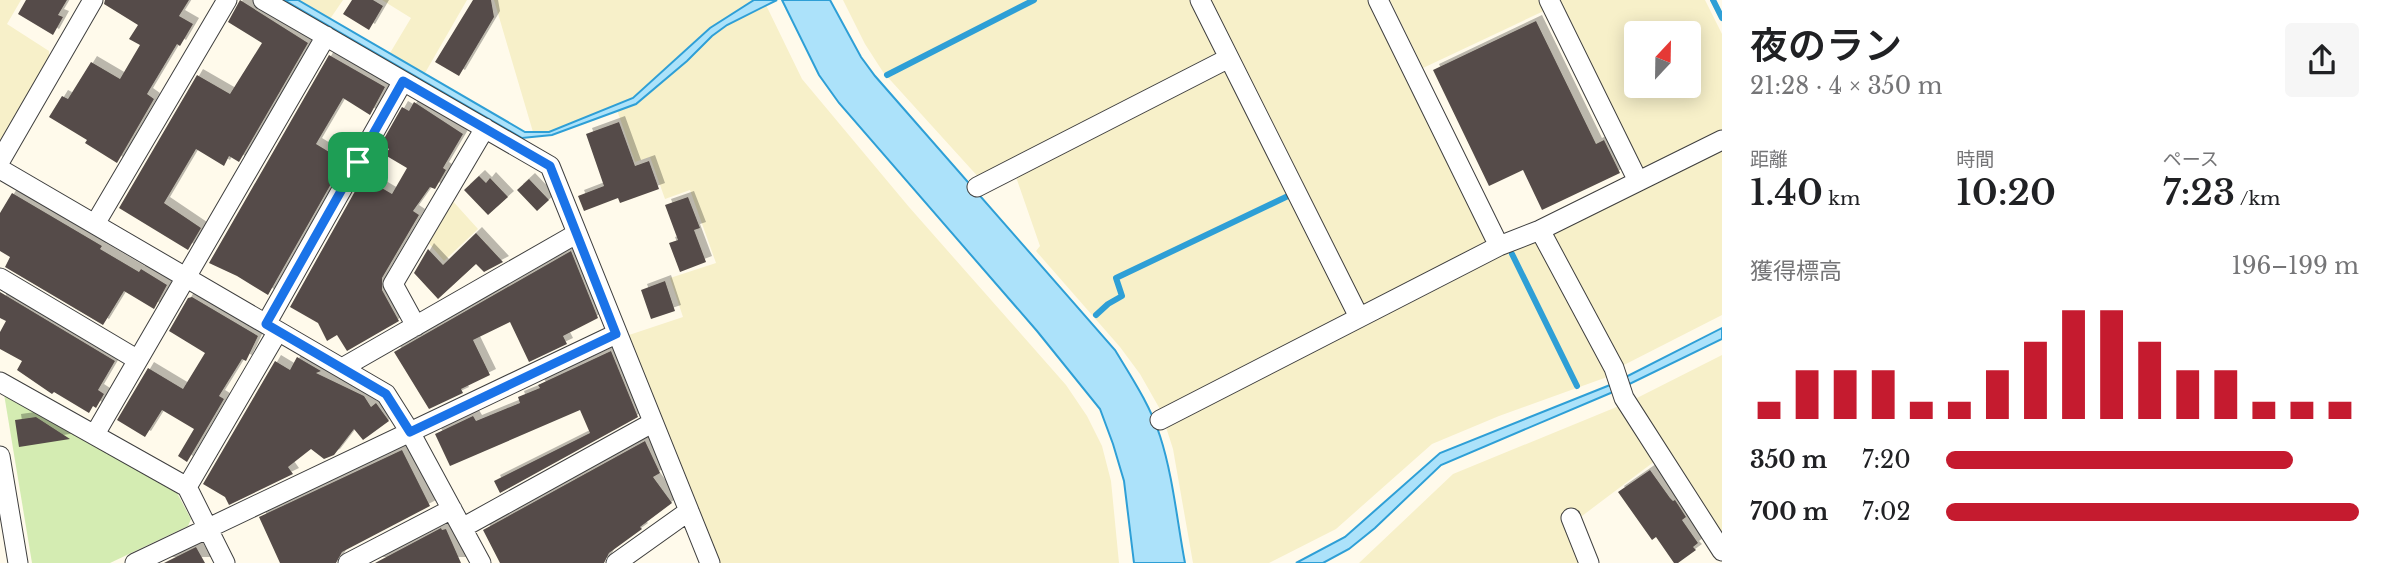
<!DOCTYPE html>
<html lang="ja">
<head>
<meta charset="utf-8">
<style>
  :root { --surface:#fff; --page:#f6f6f6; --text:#202124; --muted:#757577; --accent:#c51b2f }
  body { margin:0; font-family:"Libre Baskerville","Noto Sans JP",serif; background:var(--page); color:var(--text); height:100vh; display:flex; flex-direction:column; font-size:26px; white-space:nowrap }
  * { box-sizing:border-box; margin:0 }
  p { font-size:23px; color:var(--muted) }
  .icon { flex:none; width:38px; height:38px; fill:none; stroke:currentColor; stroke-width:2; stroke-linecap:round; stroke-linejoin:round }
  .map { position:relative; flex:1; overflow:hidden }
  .sheet { display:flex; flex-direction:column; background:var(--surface); width:665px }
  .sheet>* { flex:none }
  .needle { width:46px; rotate:22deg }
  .controls { position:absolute; left:1624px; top:21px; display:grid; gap:14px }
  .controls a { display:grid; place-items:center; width:77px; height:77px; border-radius:7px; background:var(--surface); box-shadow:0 4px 18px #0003; font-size:35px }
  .pin { position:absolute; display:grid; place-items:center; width:60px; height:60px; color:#fff; margin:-30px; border-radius:14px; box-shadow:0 4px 10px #0006 }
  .round { display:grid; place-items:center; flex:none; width:74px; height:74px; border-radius:7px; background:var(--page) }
  .head { display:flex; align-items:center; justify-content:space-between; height:119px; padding:0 28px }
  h1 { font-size:38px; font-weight:600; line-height:52px }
  .metrics { display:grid; grid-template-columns:repeat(3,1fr); gap:10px; height:119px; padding:7px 28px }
  .metrics div { display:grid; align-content:center }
  .metrics b { font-size:35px; font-weight:600 }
  .metrics small { font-size:19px; font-weight:400 }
  .metrics p { font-size:19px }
  .chart { height:196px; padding:14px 28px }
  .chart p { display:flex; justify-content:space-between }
  .chart svg { width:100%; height:126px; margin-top:7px; stroke:var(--accent); stroke-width:6 }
  ul { padding:0 28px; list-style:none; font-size:23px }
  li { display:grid; grid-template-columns:112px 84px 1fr; align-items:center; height:52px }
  li i { height:18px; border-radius:9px; background:var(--accent) }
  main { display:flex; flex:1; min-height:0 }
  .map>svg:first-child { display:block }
</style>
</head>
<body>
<main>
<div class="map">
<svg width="1722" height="563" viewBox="0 0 1722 563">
  <defs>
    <filter id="shadow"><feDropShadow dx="6" dy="-6" stdDeviation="0" flood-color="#0004"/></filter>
  </defs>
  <rect width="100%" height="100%" fill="#fffaeb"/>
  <path fill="#f7f0c9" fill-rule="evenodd" d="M 0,0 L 21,0 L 7,24 L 49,51 L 49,61 L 0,145 Z
    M 298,0 L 343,0 L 330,19 Z
    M 382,0 L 467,0 L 425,73 L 390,53 L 411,18 Z
    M 494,0 L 754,0 L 709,28 L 633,98 L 549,133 L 533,132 Z
    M 843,0 L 1196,0 L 1225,57 L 981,180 L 883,72 L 865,44 Z
    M 1204,0 L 1374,0 L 1493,242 L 1366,310 Z
    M 1390,0 L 1543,0 L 1548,9 L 1423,68 Z
    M 1552,0 L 1705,0 L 1722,34 L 1722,131 L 1645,171 L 1636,169 ZM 1636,33 L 1689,33 L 1689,86 L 1636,86 Z
    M 766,5 L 802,79 L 909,207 L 1066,385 L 1087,416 L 1102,446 L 1111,481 L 1119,563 L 718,563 L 626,336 L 683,317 L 670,278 L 716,263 L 690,190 L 665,199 L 650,157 L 635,162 L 617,110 L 637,104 L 687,61 L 712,36 L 727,25 Z
    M 1229,63 L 1350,319 L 1161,411 L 1140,374 L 1120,347 L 1036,251 L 1040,246 L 1015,174 Z
    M 1722,144 L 1722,315 L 1620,367 L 1549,236 Z
    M 450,198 L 478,229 L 444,261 L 426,240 Z
    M 1540,240 L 1610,376 L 1499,416 L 1432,444 L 1336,529 L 1269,563 L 1193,563 L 1173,449 L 1165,424 L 1503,250 Z
    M 1722,355 L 1722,540 L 1633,400 Z
    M 1619,406 L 1655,461 L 1578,519 L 1585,563 L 1359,563 L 1453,474 Z"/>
  <path fill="#d4ecb2" d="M 4,394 L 177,493 L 191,519 L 188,526 L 110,563 L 32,563 Z"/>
  <path fill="#ace2fa" stroke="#2e9fd6" stroke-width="2" d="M 284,0 L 298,0 L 525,132 L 549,132 L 633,98 L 710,28 L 754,0 L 777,0 L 727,25 L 712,36 L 687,61 L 636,104 L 552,135 L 522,138 Z
    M 782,0 L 830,0 L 861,57 L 875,76 L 1115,350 C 1132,378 1150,405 1160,436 C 1173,476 1177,521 1185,563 L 1134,563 L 1124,481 L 1113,444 L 1100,409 L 1037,331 L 839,103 L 819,75 Z
    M 1722,328 L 1722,339 L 1613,392 L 1441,465 L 1375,528 L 1349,549 L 1323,563 L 1296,563 L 1345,537 L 1440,453 L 1610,385 Z"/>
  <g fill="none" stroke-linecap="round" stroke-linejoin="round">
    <path stroke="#2e9fd6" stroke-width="6" d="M 1713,0 L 1722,18
      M 887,75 L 1034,0
      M 1512,254 L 1577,386
      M 1096,315 L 1108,304 L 1122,296 L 1116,278 L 1288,196"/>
  </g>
  <path fill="#554c48" filter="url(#shadow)" d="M 26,0 L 67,0 L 58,15 L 63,17 L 53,35 L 18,14 Z
    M 105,0 L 189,0 L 179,16 L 193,24 L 180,46 L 177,44 L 147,94 L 154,99 L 117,163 L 85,143 L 87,140 L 49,117 L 62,96 L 68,99 L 91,62 L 120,79 L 140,45 L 129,39 L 138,25 L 104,4 Z
    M 240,0 L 308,43 L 239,162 L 229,156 L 224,166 L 196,149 L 164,203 L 201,228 L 188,250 L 119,208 L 197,75 L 230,94 L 262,43 L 228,22 Z
    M 352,0 L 373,0 L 383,6 L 369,30 L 343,14 Z
    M 473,0 L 491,0 L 494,17 L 459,76 L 435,62 Z
    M 1536,21 L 1596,144 L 1604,140 L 1620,173 L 1542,210 L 1523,170 L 1489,186 L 1433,70 Z
    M 329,55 L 385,87 L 370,115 L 343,98 L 316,144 L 344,161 L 268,295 L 237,276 L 209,263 Z
    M 414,102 L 463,134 L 443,168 L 446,170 L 435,189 L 430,187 L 413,211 L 419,215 L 416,220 L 382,278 L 382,290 L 399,321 L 347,351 L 337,335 L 327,341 L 318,323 L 290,307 L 363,177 L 392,194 L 407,168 L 385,155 L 389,149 L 381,144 L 402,107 L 409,111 Z
    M 619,122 L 635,166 L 649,161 L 659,189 L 620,203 L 618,198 L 584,211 L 578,196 L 604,186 L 586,134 Z
    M 479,176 L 486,183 L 490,178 L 508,197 L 488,215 L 464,190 Z
    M 529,179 L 549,200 L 537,211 L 517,190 Z
    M 12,193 L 102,246 L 100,249 L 139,272 L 141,269 L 167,285 L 154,309 L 124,291 L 103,325 L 5,267 L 10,257 L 0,251 L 0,213 Z
    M 688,197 L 700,228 L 694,230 L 706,262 L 680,272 L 669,243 L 678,240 L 665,205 Z
    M 476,233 L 503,262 L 484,272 L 476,264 L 438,299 L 414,273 L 428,249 L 443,265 Z
    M 571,251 L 598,318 L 563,336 L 567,344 L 529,362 L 510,322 L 473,340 L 490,375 L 461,389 L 463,393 L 429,409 L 394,352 Z
    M 665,281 L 675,311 L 651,319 L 641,290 Z
    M 0,292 L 115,361 L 98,390 L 104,394 L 96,408 L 93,406 L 89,413 L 54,392 L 52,394 L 17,370 L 22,361 L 0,349 L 0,332 L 6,321 L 0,318 Z
    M 192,297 L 258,336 L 246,361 L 242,359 L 219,396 L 224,399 L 187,462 L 178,456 L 194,429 L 162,410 L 145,437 L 117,420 L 148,368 L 183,389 L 205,353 L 169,331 L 188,298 Z
    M 611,351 L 638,417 L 500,493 L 494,481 L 590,433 L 580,410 L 450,466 L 435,434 L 473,416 L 476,421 L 520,403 L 518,397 L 540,388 L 538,385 Z
    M 297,357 L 321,371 L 316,373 L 364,396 L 371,407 L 376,403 L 389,421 L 363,440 L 354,429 L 334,455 L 324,459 L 311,449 L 288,467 L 293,474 L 229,505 L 225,497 L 203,484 L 275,361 L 290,370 Z
    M 36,417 L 70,439 L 19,447 L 15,420 Z
    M 645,441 L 660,473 L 653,477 L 672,503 L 640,527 L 642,529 L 609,553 L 604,563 L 500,563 L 483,530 Z
    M 402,450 L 430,506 L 342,552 L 336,563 L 280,563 L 259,517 Z
    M 1650,470 L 1670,498 L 1673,501 L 1675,500 L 1686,517 L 1682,520 L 1698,543 L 1693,547 L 1696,550 L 1678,563 L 1674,563 L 1656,537 L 1652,540 L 1618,492 Z
    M 441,528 L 442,530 L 446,529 L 461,563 L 375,563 Z
    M 196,547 L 205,563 L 164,563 Z"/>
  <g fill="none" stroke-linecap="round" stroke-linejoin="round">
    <g stroke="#3f3f3f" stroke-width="21">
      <path id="minor" d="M 263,0 L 550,166 L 710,563
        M 1200,0 L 1359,317
        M 1378,0 L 1499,246
        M 1549,0 L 1638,181
        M 0,161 L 93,0
        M 0,169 L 386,394 L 410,432 L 481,563
        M 977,187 L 1229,58
        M 95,224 L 227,0
        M 1540,230 L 1614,368 L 1624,398 L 1722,551
        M 0,278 L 138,360
        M 266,324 L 403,81
        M 416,326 L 393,284 L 485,128
        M 342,368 L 576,234
        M 0,382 L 187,487 L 225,563
        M 1160,420 L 1499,246 L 1540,230 L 1722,140
        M 95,434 L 326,36
        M 0,456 L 18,563
        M 187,487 L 278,331
        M 1571,518 L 1589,563
        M 462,528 L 652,423
        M 135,563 L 616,334
        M 348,563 L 452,509
        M 616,563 L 689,511"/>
    </g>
    <use href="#minor" stroke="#fff" stroke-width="19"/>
  </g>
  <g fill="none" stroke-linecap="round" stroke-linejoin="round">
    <g stroke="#fff" stroke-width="14">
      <path id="route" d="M 403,81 L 550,166 L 616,334 L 410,432 L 386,394 L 266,324 Z"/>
    </g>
    <use href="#route" stroke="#1a73e8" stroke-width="9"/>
  </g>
</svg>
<div class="controls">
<a><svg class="needle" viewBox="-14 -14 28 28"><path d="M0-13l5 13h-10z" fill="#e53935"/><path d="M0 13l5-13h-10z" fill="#757577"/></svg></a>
</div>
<div class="pin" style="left:358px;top:162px;background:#1e9e55"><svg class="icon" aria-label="arrive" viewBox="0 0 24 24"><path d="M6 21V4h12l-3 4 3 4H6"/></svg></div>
</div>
<section class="sheet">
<div class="head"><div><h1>夜のラン</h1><p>21:28 · 4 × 350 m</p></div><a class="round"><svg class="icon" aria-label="share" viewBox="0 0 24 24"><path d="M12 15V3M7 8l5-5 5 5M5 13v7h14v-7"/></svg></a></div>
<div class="metrics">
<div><p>距離</p><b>1.40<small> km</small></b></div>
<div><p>時間</p><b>10:20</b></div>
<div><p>ペース</p><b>7:23<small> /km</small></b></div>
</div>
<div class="chart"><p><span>獲得標高</span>196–199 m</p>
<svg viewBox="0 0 160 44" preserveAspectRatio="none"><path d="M5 44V38M15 44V27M25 44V27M35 44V27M45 44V38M55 44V38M65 44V27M75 44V17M85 44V6M95 44V6M105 44V17M115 44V27M125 44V27M135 44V38M145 44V38M155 44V38"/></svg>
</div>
<ul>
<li><b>350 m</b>7:20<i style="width:84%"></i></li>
<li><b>700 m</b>7:02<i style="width:100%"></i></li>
</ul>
</section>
</main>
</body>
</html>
